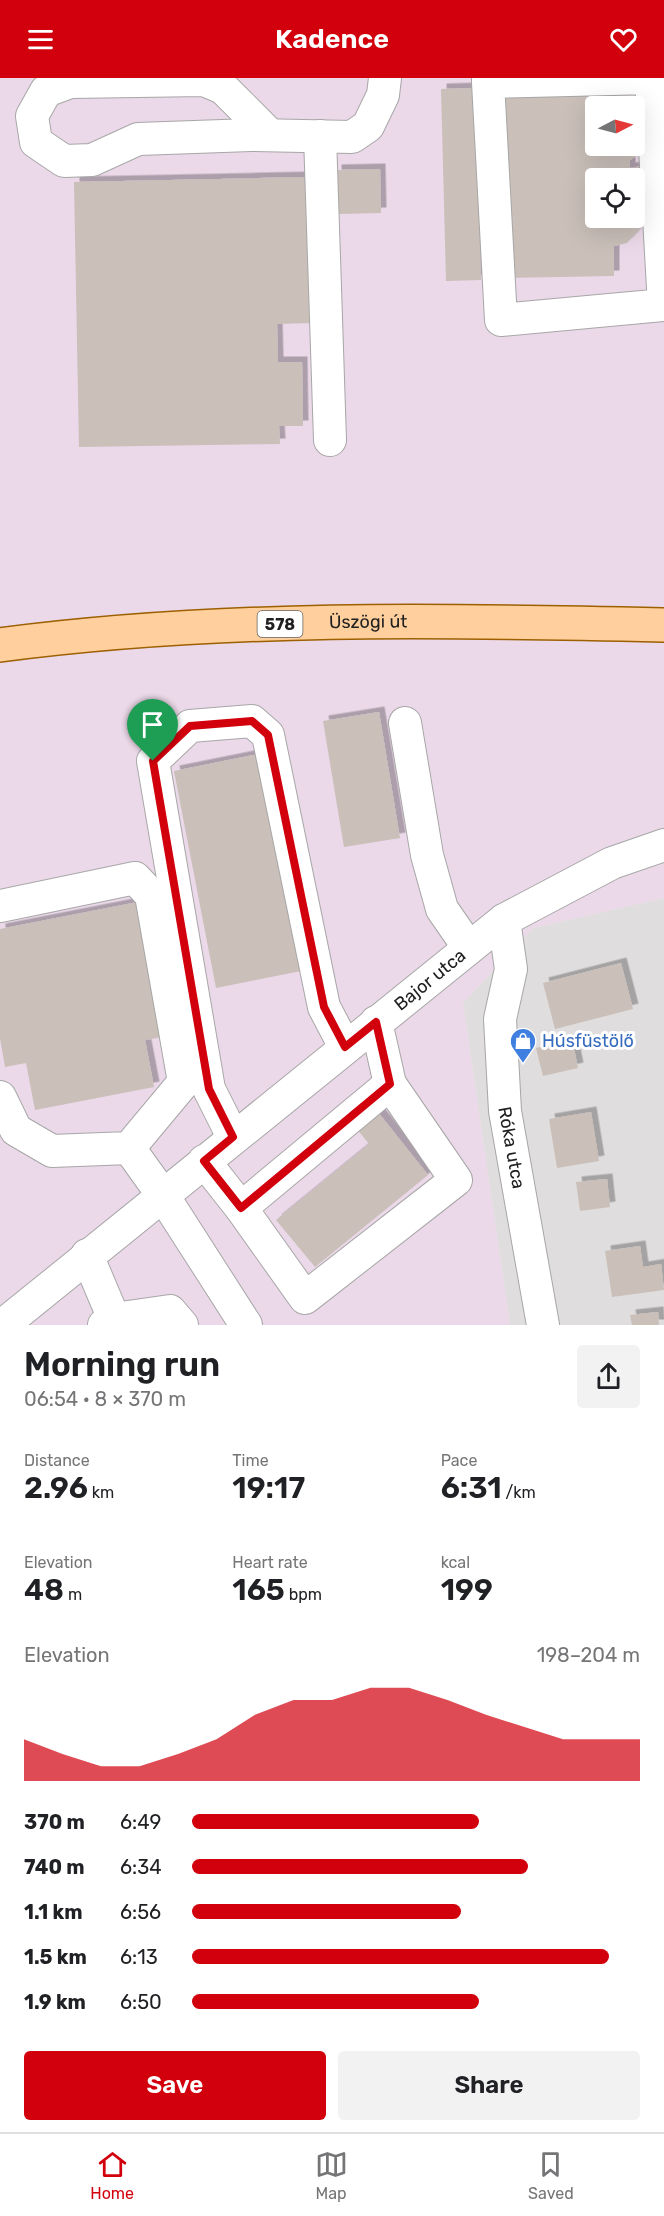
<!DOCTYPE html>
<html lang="en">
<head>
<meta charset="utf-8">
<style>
  :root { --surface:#fff; --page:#f2f2f2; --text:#202124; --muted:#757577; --line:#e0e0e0; --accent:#d1000c }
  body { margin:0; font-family:Rubik,sans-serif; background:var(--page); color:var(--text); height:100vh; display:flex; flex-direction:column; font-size:22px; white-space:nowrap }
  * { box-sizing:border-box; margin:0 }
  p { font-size:20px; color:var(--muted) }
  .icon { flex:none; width:33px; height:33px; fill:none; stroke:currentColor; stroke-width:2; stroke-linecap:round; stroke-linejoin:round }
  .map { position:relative; height:1247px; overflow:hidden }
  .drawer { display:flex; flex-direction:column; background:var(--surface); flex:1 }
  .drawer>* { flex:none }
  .needle { width:39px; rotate:84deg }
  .tools { position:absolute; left:585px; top:18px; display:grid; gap:12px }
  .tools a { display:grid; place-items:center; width:60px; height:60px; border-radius:6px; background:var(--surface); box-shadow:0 6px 24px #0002; font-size:30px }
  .pin { position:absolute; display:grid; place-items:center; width:51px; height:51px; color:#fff; margin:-62px -26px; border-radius:50% 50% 50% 0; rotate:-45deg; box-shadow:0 0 6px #0007 }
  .pin .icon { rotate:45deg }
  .round { display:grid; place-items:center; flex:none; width:63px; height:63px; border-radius:6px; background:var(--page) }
  .summary { display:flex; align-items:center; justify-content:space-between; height:102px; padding:0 24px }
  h1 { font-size:33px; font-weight:600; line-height:45px }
  .stats { display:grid; grid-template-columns:repeat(3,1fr); gap:9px; height:102px; padding:6px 24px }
  .stats div { display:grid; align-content:center }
  .stats b { font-size:30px; font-weight:600 }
  .stats small { font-size:16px; font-weight:400 }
  .stats p { font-size:16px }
  .chart { height:168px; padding:12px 24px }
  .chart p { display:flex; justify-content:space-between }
  .chart svg { width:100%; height:108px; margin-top:6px; fill:var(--accent); opacity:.7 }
  .button { display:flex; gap:12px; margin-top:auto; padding:12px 24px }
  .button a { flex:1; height:69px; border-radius:6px; background:var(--accent); color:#fff; font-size:24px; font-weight:600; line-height:69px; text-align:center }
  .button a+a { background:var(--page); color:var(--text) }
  ul { padding:0 24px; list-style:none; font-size:20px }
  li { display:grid; grid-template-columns:96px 72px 1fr; align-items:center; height:45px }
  li i { height:15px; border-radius:8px; background:var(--accent) }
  header { display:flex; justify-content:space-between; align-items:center; height:78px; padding:0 24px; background:var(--accent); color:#fff; font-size:27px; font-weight:600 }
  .tab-bar { display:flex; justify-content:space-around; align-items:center; height:84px; border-top:2px solid var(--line); background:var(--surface); font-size:16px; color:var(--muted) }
  .tab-bar a { display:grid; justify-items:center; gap:3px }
  .tab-bar .selected { color:var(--accent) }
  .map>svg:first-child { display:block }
</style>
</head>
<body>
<header><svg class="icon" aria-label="menu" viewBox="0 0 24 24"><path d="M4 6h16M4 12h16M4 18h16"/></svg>Kadence<svg class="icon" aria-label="heart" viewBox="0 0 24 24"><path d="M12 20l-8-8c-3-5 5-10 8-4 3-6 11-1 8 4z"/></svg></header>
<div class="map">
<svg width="664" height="1247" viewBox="0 0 664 1247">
  <defs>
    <filter id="shadow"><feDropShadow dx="5.5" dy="-5.5" stdDeviation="0" flood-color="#0004"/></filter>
  </defs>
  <rect width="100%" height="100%" fill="#f1ede6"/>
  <path fill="#dfdddd" d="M 664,820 L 664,1247 L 510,1247 L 463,925 L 533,850 Z"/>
  <path fill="#ebd8e8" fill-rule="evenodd" d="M 0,0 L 664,0 L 664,820 L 533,850 L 463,925 L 510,1247 L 0,1247 ZM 596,28 L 634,28 L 634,68 L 596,68 ZM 596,100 L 634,100 L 634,140 L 596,140 Z"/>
  <path fill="#cabfb9" filter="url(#shadow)" d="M 611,9 L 611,28 L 596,28 L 596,68 L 634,68 L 634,40 L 640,47 L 642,65 L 636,78 L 630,82 L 630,90 L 642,88 L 643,104 L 634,104 L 634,100 L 596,100 L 596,140 L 634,140 L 634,115 L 643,127 L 643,148 L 627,165 L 614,168 L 614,198 L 503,200 L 499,11 Z
    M 476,10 L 481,202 L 446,203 L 441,11 Z
    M 380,91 L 381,135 L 337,136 L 336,92 Z
    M 309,99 L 312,245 L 277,246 L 278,284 L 302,284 L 303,348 L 279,348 L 280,366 L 79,369 L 74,104 Z
    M 379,634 L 400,760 L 344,769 L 323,643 Z
    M 259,676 L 301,893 L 216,910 L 174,693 Z
    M 138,824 L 163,959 L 145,962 L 154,1009 L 35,1032 L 26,985 L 5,989 L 0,960 L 0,851 Z
    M 621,885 L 633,931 L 555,951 L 543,905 Z
    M 572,961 L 578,990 L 543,998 L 536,970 Z
    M 377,1033 L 428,1097 L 315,1189 L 276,1142 L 369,1066 L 356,1050 Z
    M 591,1034 L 599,1083 L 557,1090 L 549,1041 Z
    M 607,1101 L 610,1129 L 580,1133 L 576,1104 Z
    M 640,1168 L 643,1189 L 661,1186 L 664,1212 L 612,1219 L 605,1173 Z
    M 658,1234 L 659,1247 L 632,1247 L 630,1237 Z"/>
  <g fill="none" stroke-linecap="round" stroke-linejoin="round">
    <g stroke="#a7a7a7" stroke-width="34">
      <g id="minor">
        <path d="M 488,4 L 651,0 L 664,227 L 501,242 L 488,4 L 488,0"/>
        <path d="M 270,57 L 223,10 L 204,2 L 70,4 L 46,13 L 32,38 L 36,64 L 64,83 L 92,82 L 138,61 L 251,57 L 352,59 L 368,48 L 383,17 L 385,0"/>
        <path d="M 320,58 L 330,362"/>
        <path d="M 405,645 L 427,777 L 442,831 L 469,870"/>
        <path d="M 0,828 L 135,800 L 151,817 L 184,1004 L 129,1070 L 52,1073 L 16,1052 L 0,1019"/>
        <path id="s1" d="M 504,842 L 511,891 L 500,941 L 505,1033 L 543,1247"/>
        <path d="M 233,1059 L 209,1011 L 153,683 L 190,648 L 252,643 L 268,657 L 324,929 L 345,969"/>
        <path d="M 129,1070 L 162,1116 L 246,1247"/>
        <path d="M 204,1083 L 241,1130 L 390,1006 L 376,944"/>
        <path d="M 241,1130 L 305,1220 L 456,1102 L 390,1006"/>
        <path d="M 87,1177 L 114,1241"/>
        <path id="s2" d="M 3,1247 L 504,842 L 612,785 L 664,767"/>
        <path d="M 104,1247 L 114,1241 L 170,1233 L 182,1247"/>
      </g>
    </g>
    <g stroke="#9d6000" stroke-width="36">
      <g id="major">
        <path id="s3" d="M 0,567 C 219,538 443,542 664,547"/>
      </g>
    </g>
    <use href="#minor" stroke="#fff" stroke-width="32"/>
    <use href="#major" stroke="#ffd09e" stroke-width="33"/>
  </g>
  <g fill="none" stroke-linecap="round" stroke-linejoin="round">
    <g stroke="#fff" stroke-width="12">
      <path id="route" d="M 252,643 L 268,657 L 324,929 L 345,969 L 376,944 L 390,1006 L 241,1130 L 204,1083 L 233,1059 L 209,1011 L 153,683 L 190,648 Z"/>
    </g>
    <use href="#route" stroke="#d1000c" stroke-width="8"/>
  </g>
  <defs>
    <g id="shop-pin" transform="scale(1.35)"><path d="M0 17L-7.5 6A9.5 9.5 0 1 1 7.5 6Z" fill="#3f7fe0" stroke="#fff"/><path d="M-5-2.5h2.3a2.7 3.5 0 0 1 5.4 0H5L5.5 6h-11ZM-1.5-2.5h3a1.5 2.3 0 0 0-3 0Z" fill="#fff"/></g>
  </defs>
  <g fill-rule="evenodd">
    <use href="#shop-pin" x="523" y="963"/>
  </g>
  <g text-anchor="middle" stroke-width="6" stroke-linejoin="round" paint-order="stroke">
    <rect fill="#fff" stroke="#636363" stroke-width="1.5" x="257.5" y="533" width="45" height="26" rx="4.5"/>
    <g font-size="16" font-weight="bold" fill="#202020">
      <text x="280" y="552">578</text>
    </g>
    <g font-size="18" fill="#202020" stroke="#fff">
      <text dy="6" stroke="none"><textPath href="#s3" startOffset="369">Üszögi út</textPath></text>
      <text dy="6" stroke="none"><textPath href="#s2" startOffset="549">Bajor utca</textPath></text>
      <text dy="6" stroke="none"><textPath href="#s1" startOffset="230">Róka utca</textPath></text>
    </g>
    <g font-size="18" fill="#366cbe" stroke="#fff" text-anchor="start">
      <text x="542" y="969">Húsfüstölő</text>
    </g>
  </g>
</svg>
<div class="tools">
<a><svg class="needle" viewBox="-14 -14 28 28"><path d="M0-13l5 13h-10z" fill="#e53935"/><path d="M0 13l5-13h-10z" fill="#757577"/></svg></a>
<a><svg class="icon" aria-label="locate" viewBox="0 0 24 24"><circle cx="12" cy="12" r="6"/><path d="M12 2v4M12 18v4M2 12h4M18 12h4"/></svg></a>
</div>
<div class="pin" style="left:153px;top:683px;background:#1e9e55"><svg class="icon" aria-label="arrive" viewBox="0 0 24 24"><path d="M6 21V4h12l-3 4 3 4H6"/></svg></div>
</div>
<section class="drawer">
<div class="summary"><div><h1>Morning run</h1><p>06:54 · 8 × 370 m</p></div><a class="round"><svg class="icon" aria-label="share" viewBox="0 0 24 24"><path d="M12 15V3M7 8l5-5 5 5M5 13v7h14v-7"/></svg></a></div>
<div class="stats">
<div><p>Distance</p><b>2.96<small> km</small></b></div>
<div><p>Time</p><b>19:17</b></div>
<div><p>Pace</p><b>6:31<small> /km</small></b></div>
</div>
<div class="stats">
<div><p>Elevation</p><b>48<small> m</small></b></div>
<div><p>Heart rate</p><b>165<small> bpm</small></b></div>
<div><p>kcal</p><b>199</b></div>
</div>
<div class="chart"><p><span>Elevation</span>198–204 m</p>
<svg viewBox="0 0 160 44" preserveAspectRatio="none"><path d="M0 44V27L10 33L20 38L30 38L40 33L50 27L60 17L70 11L80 11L90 6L100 6L110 11L120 17L130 22L140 27L150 27L160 27V44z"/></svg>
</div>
<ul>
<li><b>370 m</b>6:49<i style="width:64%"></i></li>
<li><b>740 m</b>6:34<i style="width:75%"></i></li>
<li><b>1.1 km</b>6:56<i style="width:60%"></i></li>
<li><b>1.5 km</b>6:13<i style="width:93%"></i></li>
<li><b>1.9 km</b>6:50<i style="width:64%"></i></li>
</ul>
<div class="button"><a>Save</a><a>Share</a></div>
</section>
<nav class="tab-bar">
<a class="selected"><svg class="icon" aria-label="home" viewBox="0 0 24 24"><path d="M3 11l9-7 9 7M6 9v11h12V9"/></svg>Home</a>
<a><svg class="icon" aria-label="map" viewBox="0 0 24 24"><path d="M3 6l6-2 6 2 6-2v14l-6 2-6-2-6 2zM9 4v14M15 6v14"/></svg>Map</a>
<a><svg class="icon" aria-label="saved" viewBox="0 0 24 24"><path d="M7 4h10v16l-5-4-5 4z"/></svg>Saved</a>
</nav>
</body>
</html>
